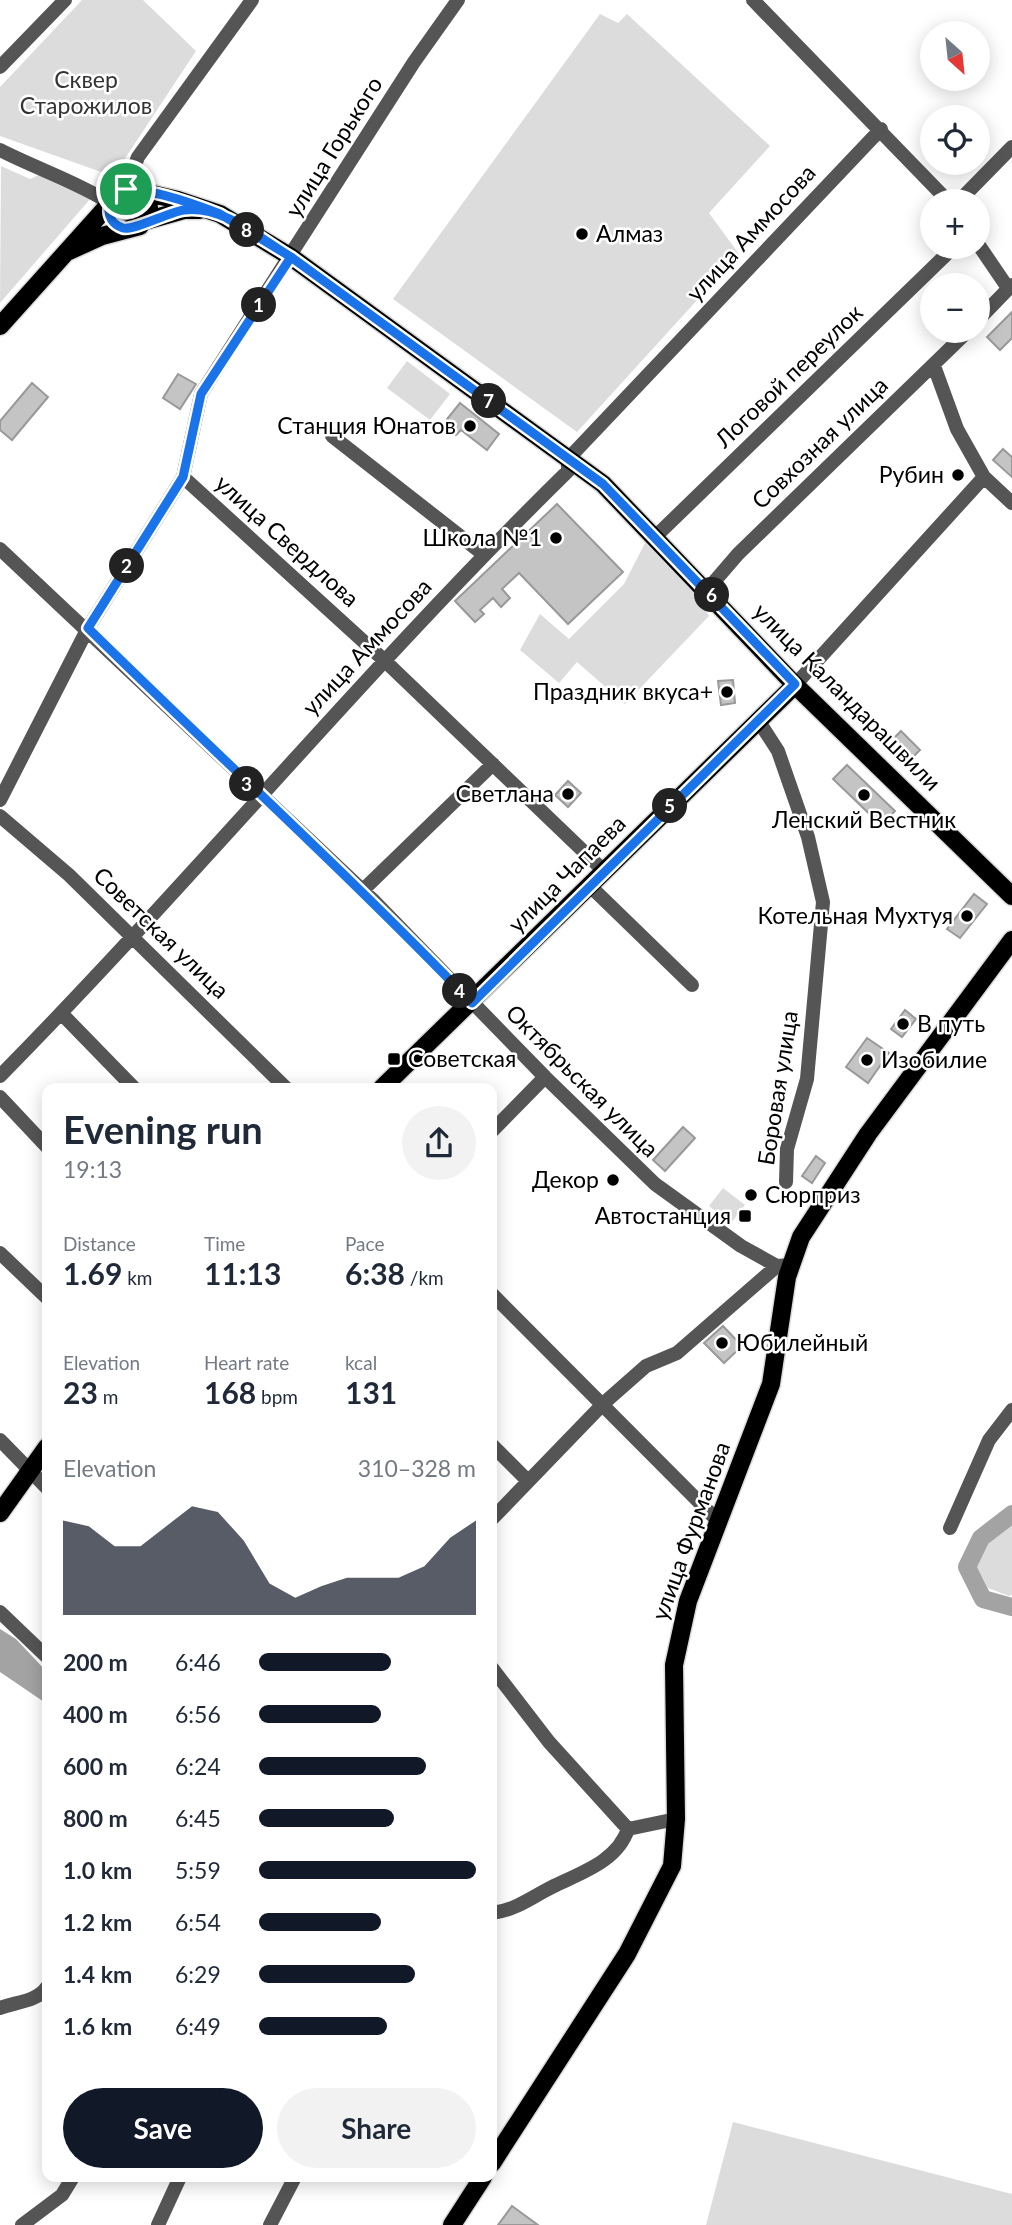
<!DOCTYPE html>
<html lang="en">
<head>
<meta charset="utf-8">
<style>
  :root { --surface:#fff; --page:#f2f2f3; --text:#1f2937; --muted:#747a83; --accent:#111827 }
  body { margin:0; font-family:Lato,sans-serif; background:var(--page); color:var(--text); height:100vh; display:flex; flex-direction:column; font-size:26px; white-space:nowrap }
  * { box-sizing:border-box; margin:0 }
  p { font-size:23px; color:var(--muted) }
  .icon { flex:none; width:38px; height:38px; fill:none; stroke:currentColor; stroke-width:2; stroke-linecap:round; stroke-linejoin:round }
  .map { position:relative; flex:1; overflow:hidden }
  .drawer { position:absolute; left:42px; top:1083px; width:455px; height:1099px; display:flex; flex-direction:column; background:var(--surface); border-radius:14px; box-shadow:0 4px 18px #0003 }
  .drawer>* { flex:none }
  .needle { width:46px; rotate:153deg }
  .fabs { position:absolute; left:920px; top:21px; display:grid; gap:14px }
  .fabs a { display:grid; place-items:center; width:70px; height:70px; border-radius:50%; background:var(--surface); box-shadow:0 4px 18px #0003; font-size:35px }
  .pin { position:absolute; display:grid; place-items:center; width:60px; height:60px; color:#fff; margin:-30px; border:4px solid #fff; border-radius:50%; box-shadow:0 2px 7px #0007 }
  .km { position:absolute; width:35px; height:35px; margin:-18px; border-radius:50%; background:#222; color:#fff; font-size:19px; line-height:35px; text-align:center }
  .round { display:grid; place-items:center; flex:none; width:74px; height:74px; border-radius:37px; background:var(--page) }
  .summary { display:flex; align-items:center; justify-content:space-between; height:119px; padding:0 21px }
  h1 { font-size:38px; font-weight:700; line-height:52px }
  .figures { display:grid; grid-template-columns:repeat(3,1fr); gap:10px; height:119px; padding:7px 21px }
  .figures div { display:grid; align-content:center }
  .figures b { font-size:30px; font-weight:700 }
  .figures small { font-size:19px; font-weight:400 }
  .figures p { font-size:19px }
  .chart { height:196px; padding:14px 21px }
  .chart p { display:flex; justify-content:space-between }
  .chart svg { width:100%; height:126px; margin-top:7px; fill:var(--accent); opacity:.7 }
  .button { display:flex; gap:14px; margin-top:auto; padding:14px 21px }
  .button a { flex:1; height:80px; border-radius:42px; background:var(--accent); color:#fff; font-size:28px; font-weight:700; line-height:80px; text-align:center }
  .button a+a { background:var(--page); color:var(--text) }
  ul { padding:0 21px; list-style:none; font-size:23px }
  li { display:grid; grid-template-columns:112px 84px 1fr; align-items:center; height:52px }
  li i { height:18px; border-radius:9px; background:var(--accent) }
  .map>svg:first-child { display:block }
</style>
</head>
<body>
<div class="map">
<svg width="1012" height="2225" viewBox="0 0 1012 2225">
  <rect width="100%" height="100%" fill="#fff"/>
  <path fill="#dcdcdc" d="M 82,0 L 143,0 L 196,51 L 122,163 L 104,173 L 0,136 L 0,87 Z
    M 600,14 L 618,23 L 627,14 L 770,146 L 709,213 L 739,254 L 577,432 L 393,299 Z
    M 1,166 L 30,179 L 39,175 L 91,198 L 0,303 Z
    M 407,361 L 450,394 L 430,420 L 387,388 Z
    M 645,543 L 695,593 L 709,616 L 625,704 L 577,662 L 559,683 L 520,650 L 540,614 L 569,639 L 624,584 Z
    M 723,1188 L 745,1205 L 731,1223 L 709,1206 Z
    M 1012,1522 L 1012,1595 L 1009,1596 L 988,1588 L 976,1565 L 986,1541 Z
    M 733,2122 L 1012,2194 L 1012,2225 L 706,2225 Z"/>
  <path fill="#a3a3a3" d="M 0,1629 L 16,1639 L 47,1672 L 47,1704 L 0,1672 Z"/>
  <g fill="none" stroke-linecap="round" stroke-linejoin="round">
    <path stroke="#a3a3a3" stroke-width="18" d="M 1012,1514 L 981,1538 L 967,1567 L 983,1599 L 1012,1607"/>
  </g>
  <path fill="#c4c4c4" stroke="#999" stroke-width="2" d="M 1012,312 L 1012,338 L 1000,350 L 987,337 Z
    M 178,374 L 196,384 L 180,409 L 163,398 Z
    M 32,383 L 48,397 L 12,440 L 0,430 L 0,421 Z
    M 460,403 L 499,434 L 487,450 L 461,430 L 456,435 L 448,429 L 453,424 L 447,419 Z
    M 1003,449 L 1012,457 L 1012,477 L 993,460 Z
    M 557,504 L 623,572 L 568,624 L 519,573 L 502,589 L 510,598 L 501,607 L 493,598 L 480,610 L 484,614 L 475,622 L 455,601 Z
    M 733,680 L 735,703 L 721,705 L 718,681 Z
    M 901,731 L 920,750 L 908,762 L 889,743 Z
    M 847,765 L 895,811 L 881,825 L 833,779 Z
    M 568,781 L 581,793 L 568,807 L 555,795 Z
    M 974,894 L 987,904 L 960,938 L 947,929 Z
    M 905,1010 L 916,1019 L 902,1037 L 891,1029 Z
    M 867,1038 L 889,1053 L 868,1083 L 846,1067 Z
    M 683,1127 L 695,1138 L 665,1171 L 653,1160 Z
    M 816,1156 L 825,1163 L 812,1183 L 802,1176 Z
    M 723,1326 L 742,1346 L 724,1363 L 704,1343 Z
    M 512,2206 L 538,2225 L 498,2225 Z"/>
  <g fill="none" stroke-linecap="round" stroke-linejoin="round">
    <g stroke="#dbdbdb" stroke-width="21">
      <path id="major" d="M 145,221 L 184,210 L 200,210
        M 69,251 L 102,236 L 140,226 L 149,208 L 139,191
        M 0,326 L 121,191 L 131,189 L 178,200 L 220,214 L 291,257 L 603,484 L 795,685 L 1012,896
        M 382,1088 L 795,685
        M 0,1513 L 47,1447
        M 492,2163 L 627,1954 L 672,1866 L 676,1819 L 674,1665 L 688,1601 L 771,1384 L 787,1277 L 801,1237 L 868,1134 L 1012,940
        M 452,2225 L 483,2177"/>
    </g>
    <path stroke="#555" stroke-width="14" d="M 753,0 L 948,201
      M 0,67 L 65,0
      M 0,150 C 37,169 75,181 110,203
      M 126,189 L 138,157 L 252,0
      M 959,201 L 1012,147
      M 978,244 L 1008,288
      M 978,320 L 1012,285
      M 934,366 L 957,429 L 984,477 L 1012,503
      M 332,436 L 483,554
      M 183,477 L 385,661 L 603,870
      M 655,537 L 954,247
      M 0,549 L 372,899 L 545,1077 L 655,1184 L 741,1246 L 777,1266 L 790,1265
      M 707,590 L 738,554 L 968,331
      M 795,685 L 984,477
      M 758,720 L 778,751 L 808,837 L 823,902 L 807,1079 L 787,1149 L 786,1182
      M 0,800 L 88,628 L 183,477 L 201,394 L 414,62 L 458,0
      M 0,816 L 69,875 L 286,1088
      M 589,885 L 692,985
      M 363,890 L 493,764
      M 62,1014 L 134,1088
      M 0,1076 C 194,879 370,665 568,471 L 568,459 L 881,129
      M 0,1097 L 47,1147
      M 492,1131 L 545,1077
      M 0,1253 L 47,1298
      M 492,1294 L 719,1522
      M 0,1440 L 47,1488
      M 492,1445 L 528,1481
      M 492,1519 L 604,1403 L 646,1366 L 677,1353 L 777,1266
      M 950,1528 L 989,1440 L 1012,1410
      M 0,1612 L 47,1657
      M 492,1668 L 549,1742 L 628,1829
      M 492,1913 C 516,1910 530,1898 552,1887 C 580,1873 617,1862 628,1829 L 676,1819
      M 0,2008 C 15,2002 37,2002 47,1987
      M 22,2225 L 62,2195 L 73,2177
      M 158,2225 L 180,2177
      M 270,2225 L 295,2177"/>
    <use href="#major" stroke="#000" stroke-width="18"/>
  </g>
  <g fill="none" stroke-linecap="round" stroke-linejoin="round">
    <g stroke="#fff" stroke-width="14">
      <path id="route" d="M 126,189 C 107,194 101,221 123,228 C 133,231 169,212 184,210 C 223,205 259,238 291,257 L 201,394 L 183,477 L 88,628 C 216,754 348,874 472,1003 L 795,684 L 603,484 L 291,257 L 220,214 C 192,203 156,190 126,189"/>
    </g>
    <use href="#route" stroke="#1a73e8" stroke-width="9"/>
  </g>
  <g fill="#000" stroke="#fff" stroke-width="2.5">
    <circle cx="582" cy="234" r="7"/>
    <circle cx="470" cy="426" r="7"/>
    <circle cx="958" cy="475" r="7"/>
    <circle cx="556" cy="538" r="7"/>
    <circle cx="727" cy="692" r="7"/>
    <circle cx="568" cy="794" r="7"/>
    <circle cx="864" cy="795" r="7"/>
    <circle cx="967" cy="916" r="7"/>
    <circle cx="903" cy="1024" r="7"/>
    <rect x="387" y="1052" width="14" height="14" rx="3.5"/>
    <circle cx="867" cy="1060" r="7"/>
    <circle cx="613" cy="1180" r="7"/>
    <circle cx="751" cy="1195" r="7"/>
    <rect x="738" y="1209" width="14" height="14" rx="3.5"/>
    <circle cx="722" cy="1343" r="7"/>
  </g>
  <g text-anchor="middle" stroke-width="5" stroke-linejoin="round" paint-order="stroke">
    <g font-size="23" fill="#333" stroke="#fff">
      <text x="86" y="88">Cквер<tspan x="86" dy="26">Старожилов</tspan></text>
    </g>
    <g font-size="23" fill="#000" stroke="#fff">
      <text transform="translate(334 147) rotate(-58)" y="8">улица Горького</text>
      <text transform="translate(751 233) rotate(-47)" y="8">улица Аммосова</text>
      <text transform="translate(789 376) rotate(-44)" y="8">Логовой переулок</text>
      <text transform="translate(820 443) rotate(-44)" y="8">Совхозная улица</text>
      <text transform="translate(287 541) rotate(42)" y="8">улица Свердлова</text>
      <text transform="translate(367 647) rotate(-47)" y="8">улица Аммосова</text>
      <text transform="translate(847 697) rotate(45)" y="8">улица Каландарашвили</text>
      <text transform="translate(567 874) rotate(-45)" y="8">улица Чапаева</text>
      <text transform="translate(161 933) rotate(44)" y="8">Советская улица</text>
      <text transform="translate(582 1081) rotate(45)" y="8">Октябрьская улица</text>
      <text transform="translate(778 1088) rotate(-81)" y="8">Боровая улица</text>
      <text transform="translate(691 1531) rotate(-70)" y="8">улица Фурманова</text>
    </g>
    <g font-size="23" fill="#000" stroke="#fff" text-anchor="end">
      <text x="596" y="242" text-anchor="start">Алмаз</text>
      <text x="456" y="434">Станция Юнатов</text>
      <text x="944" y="483">Рубин</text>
      <text x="542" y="546">Школа №1</text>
      <text x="713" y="700">Праздник вкуса+</text>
      <text x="554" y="802">Светлана</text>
      <text x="864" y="828" text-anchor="middle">Ленский Вестник</text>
      <text x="953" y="924">Котельная Мухтуя</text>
      <text x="917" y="1032" text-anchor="start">В путь</text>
      <text x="408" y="1067" text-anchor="start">Советская</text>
      <text x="881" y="1068" text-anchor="start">Изобилие</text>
      <text x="599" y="1188">Декор</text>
      <text x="765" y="1203" text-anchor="start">Сюрприз</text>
      <text x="731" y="1224">Автостанция</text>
      <text x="736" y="1351" text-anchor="start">Юбилейный</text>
    </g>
  </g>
</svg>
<div class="fabs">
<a><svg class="needle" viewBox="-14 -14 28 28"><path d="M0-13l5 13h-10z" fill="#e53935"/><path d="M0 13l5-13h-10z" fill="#747a83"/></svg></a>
<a><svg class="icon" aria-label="locate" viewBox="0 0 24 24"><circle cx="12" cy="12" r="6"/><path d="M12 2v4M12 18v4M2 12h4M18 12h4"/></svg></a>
<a>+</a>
<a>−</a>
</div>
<div class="pin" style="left:126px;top:189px;background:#1e9e55"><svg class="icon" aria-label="arrive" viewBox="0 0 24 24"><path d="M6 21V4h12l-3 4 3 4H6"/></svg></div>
<b class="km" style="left:259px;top:305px">1</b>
<b class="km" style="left:127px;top:566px">2</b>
<b class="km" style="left:247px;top:784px">3</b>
<b class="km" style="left:460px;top:991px">4</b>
<b class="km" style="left:670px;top:806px">5</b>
<b class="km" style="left:712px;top:595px">6</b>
<b class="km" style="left:489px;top:401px">7</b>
<b class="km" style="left:247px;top:230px">8</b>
<section class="drawer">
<div class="summary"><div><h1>Evening run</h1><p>19:13</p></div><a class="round"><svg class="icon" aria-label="share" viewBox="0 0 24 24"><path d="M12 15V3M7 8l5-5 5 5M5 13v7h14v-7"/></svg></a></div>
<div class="figures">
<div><p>Distance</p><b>1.69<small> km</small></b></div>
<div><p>Time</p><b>11:13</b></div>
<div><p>Pace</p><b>6:38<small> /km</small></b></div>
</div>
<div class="figures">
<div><p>Elevation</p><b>23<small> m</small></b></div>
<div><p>Heart rate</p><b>168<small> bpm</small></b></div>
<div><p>kcal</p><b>131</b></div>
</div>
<div class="chart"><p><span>Elevation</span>310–328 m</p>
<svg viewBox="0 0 160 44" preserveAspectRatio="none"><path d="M0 44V11L10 13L20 20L30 20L40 13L50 6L60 8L70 18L80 33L90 38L100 34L110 31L120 31L130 31L140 27L150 17L160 11V44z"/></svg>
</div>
<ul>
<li><b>200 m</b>6:46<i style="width:61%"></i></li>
<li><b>400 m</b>6:56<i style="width:56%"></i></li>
<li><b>600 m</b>6:24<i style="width:77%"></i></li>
<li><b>800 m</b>6:45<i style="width:62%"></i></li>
<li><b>1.0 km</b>5:59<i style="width:100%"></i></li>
<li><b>1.2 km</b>6:54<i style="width:56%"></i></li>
<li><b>1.4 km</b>6:29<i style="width:72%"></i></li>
<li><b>1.6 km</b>6:49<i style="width:59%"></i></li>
</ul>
<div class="button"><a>Save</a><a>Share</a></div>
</section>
</div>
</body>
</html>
